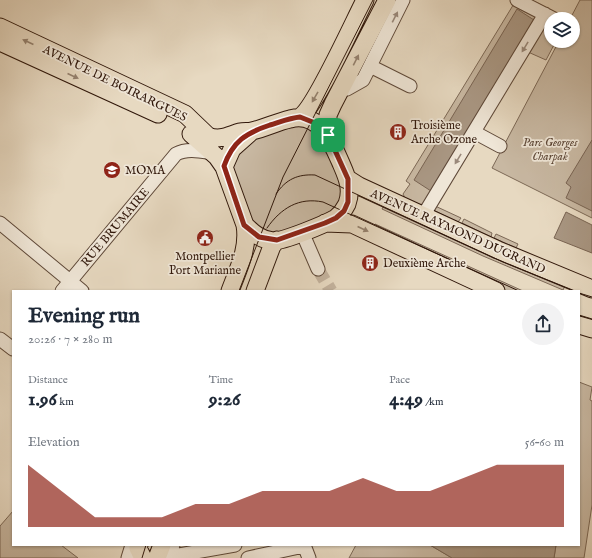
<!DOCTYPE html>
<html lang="en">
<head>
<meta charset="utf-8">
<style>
  :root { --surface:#fff; --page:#f2f2f3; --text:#1f2937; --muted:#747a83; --accent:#8f2418 }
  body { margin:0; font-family:"IM FELL English",serif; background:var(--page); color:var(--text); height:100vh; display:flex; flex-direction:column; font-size:15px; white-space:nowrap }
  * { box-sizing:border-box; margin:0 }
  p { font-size:13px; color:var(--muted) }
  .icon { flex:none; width:22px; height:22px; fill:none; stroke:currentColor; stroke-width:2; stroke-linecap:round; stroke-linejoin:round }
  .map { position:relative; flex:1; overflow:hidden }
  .details { position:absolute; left:12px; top:290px; width:568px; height:256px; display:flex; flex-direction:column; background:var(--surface); border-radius:0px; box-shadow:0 1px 3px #0004 }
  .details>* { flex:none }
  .buttons { position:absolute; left:544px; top:12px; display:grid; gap:8px }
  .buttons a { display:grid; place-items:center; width:36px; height:36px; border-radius:50%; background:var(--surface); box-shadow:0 1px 3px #0004; font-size:20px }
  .pin { position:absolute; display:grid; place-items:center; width:34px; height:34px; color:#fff; margin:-17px; border-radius:8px; box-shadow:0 2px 6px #0006 }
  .round { display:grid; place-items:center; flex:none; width:42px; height:42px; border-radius:21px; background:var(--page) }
  .head { display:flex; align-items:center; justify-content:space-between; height:68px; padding:0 16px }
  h1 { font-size:22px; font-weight:700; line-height:30px }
  .metrics { display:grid; grid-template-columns:repeat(3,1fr); gap:6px; height:68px; padding:4px 16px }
  .metrics div { display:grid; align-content:center }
  .metrics b { font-size:20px; font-weight:700 }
  .metrics small { font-size:11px; font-weight:400 }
  .metrics p { font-size:11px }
  .chart { height:112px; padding:8px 16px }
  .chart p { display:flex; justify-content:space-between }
  .chart svg { width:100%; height:72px; margin-top:4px; fill:var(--accent); opacity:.7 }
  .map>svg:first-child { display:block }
</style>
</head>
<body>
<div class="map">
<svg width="592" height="558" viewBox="0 0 592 558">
  <rect width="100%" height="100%" fill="#e7d9c1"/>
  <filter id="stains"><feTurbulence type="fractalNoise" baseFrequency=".005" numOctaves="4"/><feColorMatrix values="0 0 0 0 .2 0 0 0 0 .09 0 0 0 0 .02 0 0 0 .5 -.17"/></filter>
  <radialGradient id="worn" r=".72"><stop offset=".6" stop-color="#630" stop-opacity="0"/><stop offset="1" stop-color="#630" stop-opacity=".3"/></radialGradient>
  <path fill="#c8b8a2" stroke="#7c6856" d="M 580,0 L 592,0 L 592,218 L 492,168 L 559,41 L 573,41 L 573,19 L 570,19 Z
    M 515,2 L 542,16 L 423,204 L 419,205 L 405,198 L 403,194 L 410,184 L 406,181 Z
    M 547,21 L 551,23 L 551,41 L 556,41 L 546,60 L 528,52 Z
    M 291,126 L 309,127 L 321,137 L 342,184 L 342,195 L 335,210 L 285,232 L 270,234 L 253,224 L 233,172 L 232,160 L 250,140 Z
    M 385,203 L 566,284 L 563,290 L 483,256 L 382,209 Z
    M 433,205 L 461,218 L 458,222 L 431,209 Z
    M 464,219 L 492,233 L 491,237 L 462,223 Z
    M 375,224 L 523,291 L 505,291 L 496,287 L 372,229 Z
    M 496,234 L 518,244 L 516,248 L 494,238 Z
    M 579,382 L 592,387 L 590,400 L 592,401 L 592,505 L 584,558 L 554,558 L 556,545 L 579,545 Z
    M 13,511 L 13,545 L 61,545 L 78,558 L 0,558 L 0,526 Z
    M 356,545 L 430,545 L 452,558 L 349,558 Z"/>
  <path fill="#a99783" stroke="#796453" d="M 517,9 L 534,20 L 431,191 L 414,180 Z
    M 592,140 L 592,211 L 566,198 L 571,187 L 566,183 Z
    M 566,212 L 592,225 L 592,253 L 554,238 Z
    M 430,545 L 556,545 L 554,558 L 452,558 Z"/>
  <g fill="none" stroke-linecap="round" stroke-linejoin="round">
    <path stroke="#c3b29d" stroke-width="13" stroke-dasharray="13 6" stroke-linecap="butt" d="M 318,269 L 331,291"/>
    <g stroke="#5e4838" stroke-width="15">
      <path id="minor" d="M 517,0 L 554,19
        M 370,66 L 410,86
        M 341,88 L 347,89 L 363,80 L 403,0
        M 474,132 L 500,146
        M 423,216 L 545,14
        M 0,223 L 82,291
        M 302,232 L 318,269
        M 62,291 L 176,154 C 187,148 200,151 212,153
        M 0,339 L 13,349
        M 304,545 L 309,558
        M 168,557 L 235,545
        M 128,558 L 132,545
        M 167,558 L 173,545
        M 248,558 L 304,546"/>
    </g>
    <g stroke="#31180b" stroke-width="19">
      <path id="major" d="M 0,27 L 185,114 L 208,136 C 220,141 229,135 240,132 C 244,131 248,132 252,131 C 265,128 277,122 290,119 C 318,111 331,140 340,161 C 346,175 353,188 347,204 C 344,210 341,214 336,218 C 325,224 285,241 273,241 C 261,240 253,233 245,225 L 224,167 L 232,149 L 251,132
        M 0,42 L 158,114
        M 300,117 C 315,108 354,21 365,0
        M 191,134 L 217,157 L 224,167
        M 328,135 L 328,115 L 333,104 L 387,0
        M 348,179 L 359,186 L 498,250 L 592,289
        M 325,223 L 352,224 L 496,291
        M 230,291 C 238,269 249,249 245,225
        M 255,291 L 272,246 L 277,240
        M 579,325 L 592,329
        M 139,545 L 138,548 L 143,558
        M 157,558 L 162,545"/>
    </g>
    <use href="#minor" stroke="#efe6d7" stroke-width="13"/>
    <use href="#major" stroke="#e7d9c1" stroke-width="17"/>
    <path stroke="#31180b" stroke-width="1" d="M 276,194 C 286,179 298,174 315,175 L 503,262 L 575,291
      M 267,228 C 281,208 299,197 323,202 L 519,291
      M 239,291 L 283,177 L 373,0
      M 579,293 L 592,297
      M 579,315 L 592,319
      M 142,558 L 146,545"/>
  </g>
  <defs><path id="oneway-solid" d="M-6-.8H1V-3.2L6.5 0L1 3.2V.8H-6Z"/></defs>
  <g fill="#9a897b">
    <use href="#oneway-solid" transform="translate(395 17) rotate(-63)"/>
    <use href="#oneway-solid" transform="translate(525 47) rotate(121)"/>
    <use href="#oneway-solid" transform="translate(458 159) rotate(121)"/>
  </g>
  <g fill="#95826f">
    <use href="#oneway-solid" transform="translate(28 42) rotate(-155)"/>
    <use href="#oneway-solid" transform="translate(356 60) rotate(-63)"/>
    <use href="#oneway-solid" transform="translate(73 76) rotate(24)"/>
    <use href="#oneway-solid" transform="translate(315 97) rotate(120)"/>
    <use href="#oneway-solid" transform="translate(363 229) rotate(25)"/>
  </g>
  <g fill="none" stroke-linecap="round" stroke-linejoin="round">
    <g stroke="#fff" stroke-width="8">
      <path id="route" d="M 300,117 L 315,123 L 328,135 L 348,179 L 348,202 L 344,211 L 336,218 L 325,223 L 277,240 L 259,237 L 244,225 L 224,166 C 233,141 246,133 270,125 C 280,122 290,118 300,117 Z"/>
    </g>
    <use href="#route" stroke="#8f2418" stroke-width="5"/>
  </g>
  <defs>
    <g id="building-disc" transform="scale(0.9)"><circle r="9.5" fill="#8f2418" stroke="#efe6d7"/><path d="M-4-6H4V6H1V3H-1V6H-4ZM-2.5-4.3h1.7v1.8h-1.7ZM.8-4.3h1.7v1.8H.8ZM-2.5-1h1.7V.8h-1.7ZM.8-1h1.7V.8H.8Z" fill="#fff"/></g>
    <g id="university-disc" transform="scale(0.9)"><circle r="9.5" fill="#8f2418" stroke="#efe6d7"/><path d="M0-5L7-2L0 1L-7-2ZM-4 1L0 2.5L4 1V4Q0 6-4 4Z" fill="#fff"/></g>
    <g id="civic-disc" transform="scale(0.9)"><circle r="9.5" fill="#8f2418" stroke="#efe6d7"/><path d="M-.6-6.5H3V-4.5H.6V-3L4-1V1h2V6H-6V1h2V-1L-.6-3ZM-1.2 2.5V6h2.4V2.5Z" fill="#fff"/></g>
  </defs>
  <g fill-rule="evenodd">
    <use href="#building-disc" x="398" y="132"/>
    <use href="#university-disc" x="112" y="170"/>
    <use href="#civic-disc" x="205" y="238"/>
    <use href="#building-disc" x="370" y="263"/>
  </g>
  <g text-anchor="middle" stroke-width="3.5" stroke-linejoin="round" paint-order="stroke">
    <g font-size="12" fill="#31180b" stroke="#efe6d7">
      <text transform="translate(115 83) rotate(26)" y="4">AVENUE DE BOIRARGUES</text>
      <text transform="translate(115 227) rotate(-50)" y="4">RUE BRUMAIRE</text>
      <text transform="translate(458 231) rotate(24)" y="4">AVENUE RAYMOND DUGRAND</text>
    </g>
    <g font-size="12" fill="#31180b" stroke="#efe6d7" text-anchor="start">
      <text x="411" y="129">Troisième<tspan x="411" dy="14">Arche Ozone</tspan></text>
      <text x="125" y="174">MOMA</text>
      <text x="205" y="260" text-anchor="middle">Montpellier<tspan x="205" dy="14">Port Marianne</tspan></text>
      <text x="383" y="267">Deuxième Arche</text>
    </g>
    <g font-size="12" font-style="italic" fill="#5e4838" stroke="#efe6d7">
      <text x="550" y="146">Parc Georges<tspan x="550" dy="14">Charpak</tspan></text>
    </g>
  </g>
  <rect width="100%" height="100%" filter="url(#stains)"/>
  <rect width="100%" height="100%" fill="url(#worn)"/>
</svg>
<div class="buttons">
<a><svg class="icon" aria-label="layers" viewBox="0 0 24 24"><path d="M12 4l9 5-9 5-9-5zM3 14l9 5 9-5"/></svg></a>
</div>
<div class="pin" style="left:328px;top:135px;background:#1e9e55"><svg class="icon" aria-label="arrive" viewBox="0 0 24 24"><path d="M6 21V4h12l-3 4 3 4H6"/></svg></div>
<section class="details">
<div class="head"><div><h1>Evening run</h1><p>20:26 · 7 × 280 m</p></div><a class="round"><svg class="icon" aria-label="share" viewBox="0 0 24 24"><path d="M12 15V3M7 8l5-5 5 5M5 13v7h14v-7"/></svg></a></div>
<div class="metrics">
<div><p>Distance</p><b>1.96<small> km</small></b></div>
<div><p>Time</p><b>9:26</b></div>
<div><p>Pace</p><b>4:49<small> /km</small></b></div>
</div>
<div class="chart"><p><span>Elevation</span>56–60 m</p>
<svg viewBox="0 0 160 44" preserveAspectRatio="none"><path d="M0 44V6L10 22L20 38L30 38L40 38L50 30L60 30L70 22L80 22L90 22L100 14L110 22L120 22L130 14L140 6L150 6L160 6V44z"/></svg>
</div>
</section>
</div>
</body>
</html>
